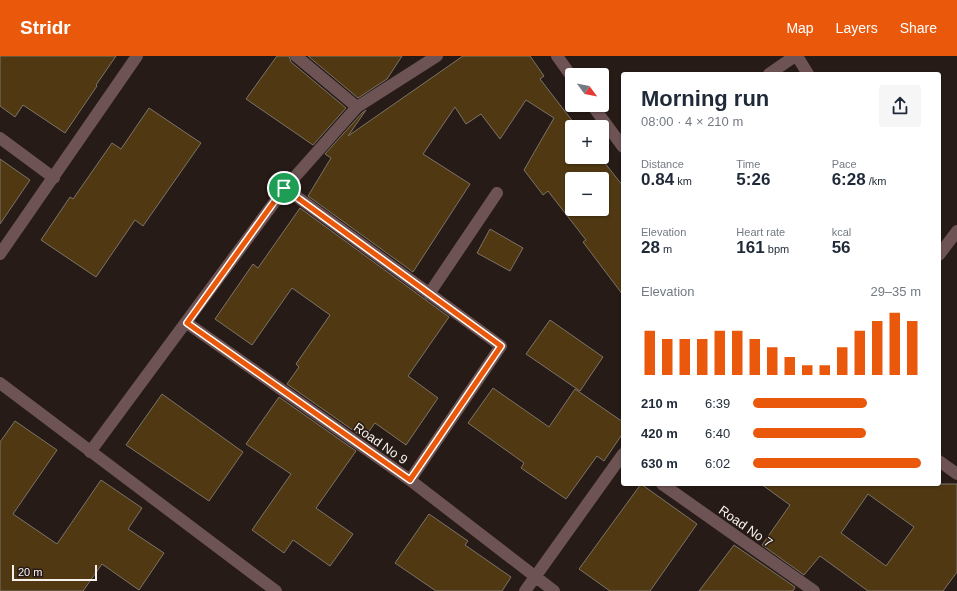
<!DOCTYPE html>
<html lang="en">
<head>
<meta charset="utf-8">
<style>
  :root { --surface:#fff; --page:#f6f6f7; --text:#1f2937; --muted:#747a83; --accent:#ea580c }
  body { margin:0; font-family:Arial,sans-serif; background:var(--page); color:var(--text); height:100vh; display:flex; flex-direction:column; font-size:15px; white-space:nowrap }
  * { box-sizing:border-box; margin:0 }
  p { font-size:13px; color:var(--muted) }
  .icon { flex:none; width:22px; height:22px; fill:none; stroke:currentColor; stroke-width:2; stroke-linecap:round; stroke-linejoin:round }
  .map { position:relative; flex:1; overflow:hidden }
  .sheet { position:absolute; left:621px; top:16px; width:320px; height:414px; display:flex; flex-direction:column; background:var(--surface); border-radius:4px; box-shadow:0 1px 3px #0004 }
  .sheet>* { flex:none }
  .needle { width:26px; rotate:122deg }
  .fabs { position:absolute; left:565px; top:12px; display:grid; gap:8px }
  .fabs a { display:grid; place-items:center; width:44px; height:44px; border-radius:4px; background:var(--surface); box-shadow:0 1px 3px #0004; font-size:20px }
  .scale { position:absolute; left:12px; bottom:10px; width:85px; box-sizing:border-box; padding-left:4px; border:2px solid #f8f0ec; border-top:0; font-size:11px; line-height:14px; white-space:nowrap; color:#f8f0ec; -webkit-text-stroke:3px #261b16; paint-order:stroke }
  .pin { position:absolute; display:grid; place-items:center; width:34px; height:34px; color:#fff; margin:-17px; border:2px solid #fff; border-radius:50%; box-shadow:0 1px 4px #0007 }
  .round { display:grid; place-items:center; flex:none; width:42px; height:42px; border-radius:4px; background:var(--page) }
  .head { display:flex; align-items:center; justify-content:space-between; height:68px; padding:0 20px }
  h1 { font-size:22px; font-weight:600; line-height:30px }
  .stats { display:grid; grid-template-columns:repeat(3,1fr); gap:6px; height:68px; padding:4px 20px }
  .stats div { display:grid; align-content:center }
  .stats b { font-size:17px; font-weight:600 }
  .stats small { font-size:11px; font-weight:400 }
  .stats p { font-size:11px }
  .chart { height:112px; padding:8px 20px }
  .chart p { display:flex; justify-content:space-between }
  .chart svg { width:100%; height:72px; margin-top:4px; stroke:var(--accent); stroke-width:6 }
  ul { padding:0 20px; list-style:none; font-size:13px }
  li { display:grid; grid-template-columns:64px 48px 1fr; align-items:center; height:30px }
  li i { height:10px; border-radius:5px; background:var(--accent) }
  header { display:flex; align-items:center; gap:24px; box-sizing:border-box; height:56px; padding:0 20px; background:var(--accent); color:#fff }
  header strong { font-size:19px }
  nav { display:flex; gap:22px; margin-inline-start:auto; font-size:14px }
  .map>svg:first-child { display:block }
</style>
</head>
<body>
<header>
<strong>Stridr</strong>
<nav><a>Map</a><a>Layers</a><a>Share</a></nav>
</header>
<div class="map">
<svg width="957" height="535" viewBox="0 0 957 535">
  <rect width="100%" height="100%" fill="#261b16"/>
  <path fill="#4f3812" stroke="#7c7468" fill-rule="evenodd" d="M 0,0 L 116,0 L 96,29 L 97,30 L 65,77 L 23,49 L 15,61 L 0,50 Z
    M 277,0 L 289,0 L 291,6 L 346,52 L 313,89 L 246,43 Z
    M 308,0 L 402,0 L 387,23 L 358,42 Z
    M 463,0 L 530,0 L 544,20 L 540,23 L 577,71 L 572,71 L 572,101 L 600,101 L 623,130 L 623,239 L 583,186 L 586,184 L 548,135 L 543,139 L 524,114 L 554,62 L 526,44 L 500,83 L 481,58 L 466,68 L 455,51 L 423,98 L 470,128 L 413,216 L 308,140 L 331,102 L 325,98 L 362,57 L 366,54 L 348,80 ZM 572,123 L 602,123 L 602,153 L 572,153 Z
    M 149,52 L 201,87 L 143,170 L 135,164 L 96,221 L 41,184 L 70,141 L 73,143 L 112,87 L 121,93 Z
    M 0,103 L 30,124 L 0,168 Z
    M 300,152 L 449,261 L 408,320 L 438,342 L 406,389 L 375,367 L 364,382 L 287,328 L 299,311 L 296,308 L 330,259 L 292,232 L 252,289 L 215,263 L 253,208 L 258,212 Z
    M 490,173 L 523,192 L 510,215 L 477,197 Z
    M 550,264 L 603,301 L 580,335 L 526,298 Z
    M 493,332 L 549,371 L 575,333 L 623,366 L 623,377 L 604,405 L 597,400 L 566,443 L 521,412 L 524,407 L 468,367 Z
    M 162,338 L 243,396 L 209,445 L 126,389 Z
    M 279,341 L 356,395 L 316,452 L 353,478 L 330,510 L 293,484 L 284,497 L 252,474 L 291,418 L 246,388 Z
    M 15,365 L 57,394 L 13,458 L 57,488 L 101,424 L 142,452 L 128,473 L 164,497 L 139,534 L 102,508 L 83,535 L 0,535 L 0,386 Z
    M 641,428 L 697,468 L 650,535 L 610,535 L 579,513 Z
    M 761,428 L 957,428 L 957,516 L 943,535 L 868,535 L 820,500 L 804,519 L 762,489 L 790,449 ZM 868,438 L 914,471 L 886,510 L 841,477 Z
    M 429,458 L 468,485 L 465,489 L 511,521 L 502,535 L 436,535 L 395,507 Z
    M 734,489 L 795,531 L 793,535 L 699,535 Z"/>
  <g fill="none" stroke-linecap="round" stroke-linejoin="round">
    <path stroke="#6e5354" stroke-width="12" d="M 296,0 L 357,51
      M 557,0 L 572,21
      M 797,0 L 808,18
      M 769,18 L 795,0
      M 592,49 L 623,91
      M 0,82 L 54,122
      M 285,132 L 501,290 L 410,424
      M 0,198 L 137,0
      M 939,199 L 957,175
      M 429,238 L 497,137
      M 187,267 L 410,424 L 554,535
      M 0,327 L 276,535
      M 90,396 L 285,132 L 357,51 L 437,0
      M 939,405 L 957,418
      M 662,428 L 814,535
      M 525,535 L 623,398"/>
  </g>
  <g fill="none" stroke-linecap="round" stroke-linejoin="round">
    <g stroke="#fff" stroke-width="8">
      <path id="route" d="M 284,132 L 501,290 L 410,424 L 187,267 Z"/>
    </g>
    <use href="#route" stroke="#ea580c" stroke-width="5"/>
  </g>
  <g text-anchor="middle" stroke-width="3" stroke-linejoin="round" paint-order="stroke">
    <g font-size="13" fill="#f8f0ec" stroke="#261b16">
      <text transform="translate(381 387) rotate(35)" y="5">Road No 9</text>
      <text transform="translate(746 470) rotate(35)" y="5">Road No 7</text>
    </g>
  </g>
</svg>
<div class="fabs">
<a><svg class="needle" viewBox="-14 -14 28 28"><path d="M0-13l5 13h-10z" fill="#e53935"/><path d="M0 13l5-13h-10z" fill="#747a83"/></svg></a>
<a>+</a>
<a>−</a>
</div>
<div class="scale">20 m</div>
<div class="pin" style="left:284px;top:132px;background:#1e9e55"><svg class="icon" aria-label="arrive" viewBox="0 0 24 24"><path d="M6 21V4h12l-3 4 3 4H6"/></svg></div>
<section class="sheet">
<div class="head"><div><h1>Morning run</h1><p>08:00 · 4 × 210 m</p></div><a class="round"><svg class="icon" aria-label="share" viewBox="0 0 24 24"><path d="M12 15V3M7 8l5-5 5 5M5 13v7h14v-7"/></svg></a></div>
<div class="stats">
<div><p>Distance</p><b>0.84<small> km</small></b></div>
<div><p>Time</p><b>5:26</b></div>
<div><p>Pace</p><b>6:28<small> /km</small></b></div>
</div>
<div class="stats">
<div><p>Elevation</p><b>28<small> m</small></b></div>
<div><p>Heart rate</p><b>161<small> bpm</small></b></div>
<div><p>kcal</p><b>56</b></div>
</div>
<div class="chart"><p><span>Elevation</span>29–35 m</p>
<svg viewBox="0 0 160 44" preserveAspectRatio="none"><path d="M5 44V17M15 44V22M25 44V22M35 44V22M45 44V17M55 44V17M65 44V22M75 44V27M85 44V33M95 44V38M105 44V38M115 44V27M125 44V17M135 44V11M145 44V6M155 44V11"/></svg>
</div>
<ul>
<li><b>210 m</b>6:39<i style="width:68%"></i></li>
<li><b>420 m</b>6:40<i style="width:67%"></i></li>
<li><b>630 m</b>6:02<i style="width:100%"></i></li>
</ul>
</section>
</div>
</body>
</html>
